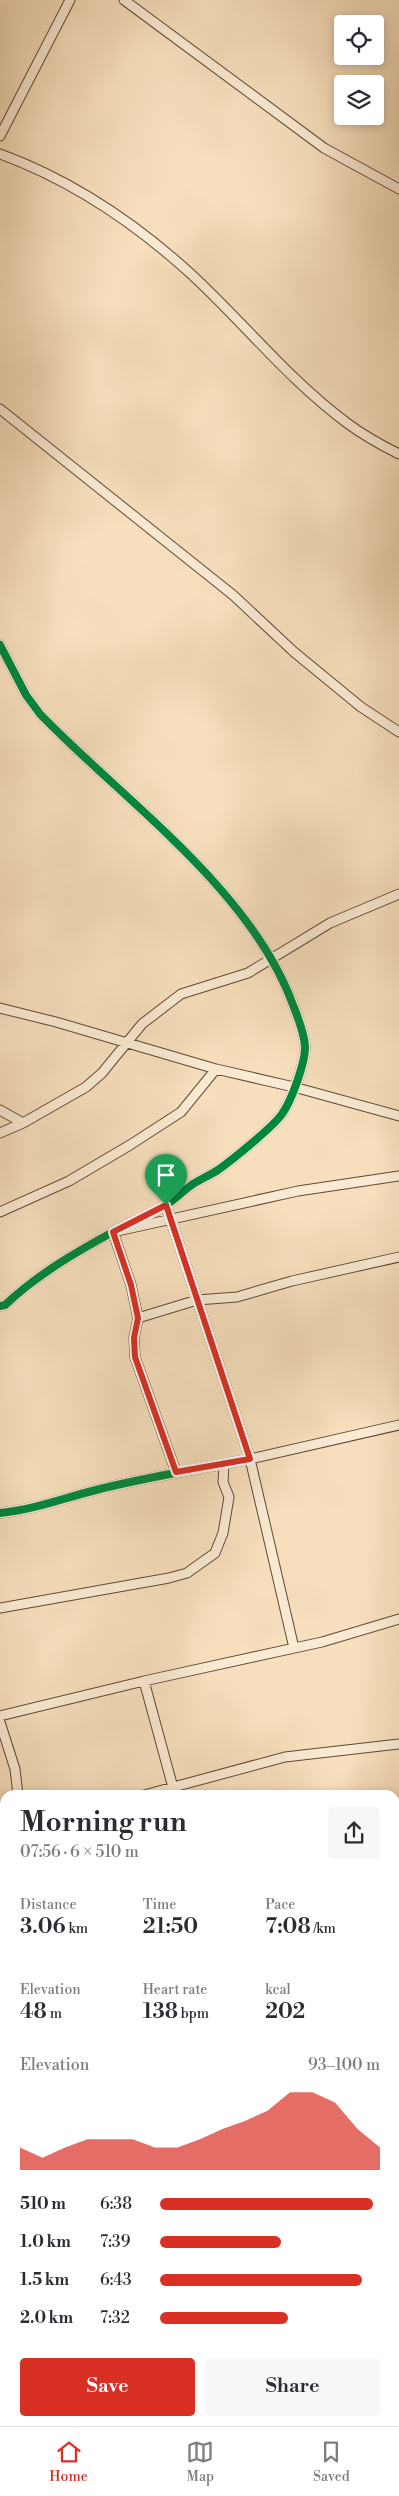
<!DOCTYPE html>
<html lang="en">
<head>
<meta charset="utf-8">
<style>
  :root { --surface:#fff; --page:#f7f7f7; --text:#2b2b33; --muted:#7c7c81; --line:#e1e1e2; --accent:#d93025 }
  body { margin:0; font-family:"Libre Bodoni",serif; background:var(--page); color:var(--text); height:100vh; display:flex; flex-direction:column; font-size:19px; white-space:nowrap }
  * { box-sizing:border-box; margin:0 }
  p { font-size:16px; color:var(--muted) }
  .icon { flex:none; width:28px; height:28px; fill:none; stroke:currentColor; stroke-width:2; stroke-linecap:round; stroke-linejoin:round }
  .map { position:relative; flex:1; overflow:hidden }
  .panel { position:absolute; left:0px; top:1790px; width:400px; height:636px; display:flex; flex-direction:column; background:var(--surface); border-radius:15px 15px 0 0; box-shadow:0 2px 8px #0003 }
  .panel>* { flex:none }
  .controls { position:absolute; left:334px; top:15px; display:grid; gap:10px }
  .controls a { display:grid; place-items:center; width:50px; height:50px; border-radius:5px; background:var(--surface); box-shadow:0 2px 8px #0003; font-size:25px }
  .pin { position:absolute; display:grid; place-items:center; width:42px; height:42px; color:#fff; margin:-51px -21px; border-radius:50% 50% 50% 0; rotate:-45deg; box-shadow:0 0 5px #0007 }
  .pin .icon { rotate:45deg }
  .round { display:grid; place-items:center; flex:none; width:52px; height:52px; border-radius:5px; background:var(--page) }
  .overview { display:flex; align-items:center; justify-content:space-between; height:85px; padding:0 20px }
  h1 { font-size:28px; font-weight:600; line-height:38px }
  .figures { display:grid; grid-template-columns:repeat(3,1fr); gap:8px; height:85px; padding:5px 20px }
  .figures div { display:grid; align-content:center }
  .figures b { font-size:21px; font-weight:600 }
  .figures small { font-size:14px; font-weight:400 }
  .figures p { font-size:14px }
  .chart { height:140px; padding:10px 20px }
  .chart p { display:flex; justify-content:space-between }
  .chart svg { width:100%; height:90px; margin-top:5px; fill:var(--accent); opacity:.7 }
  .primary-button { display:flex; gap:10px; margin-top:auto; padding:10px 20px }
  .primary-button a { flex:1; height:58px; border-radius:5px; background:var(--accent); color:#fff; font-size:20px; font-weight:600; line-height:58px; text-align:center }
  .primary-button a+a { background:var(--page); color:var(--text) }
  ul { padding:0 20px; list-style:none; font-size:16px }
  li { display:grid; grid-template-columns:80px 60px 1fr; align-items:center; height:38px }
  li i { height:12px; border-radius:6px; background:var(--accent) }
  .dock { display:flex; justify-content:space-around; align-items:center; height:70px; border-top:1px solid var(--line); background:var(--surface); font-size:14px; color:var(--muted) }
  .dock a { display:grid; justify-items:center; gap:2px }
  .dock .current { color:var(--accent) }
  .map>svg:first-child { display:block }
</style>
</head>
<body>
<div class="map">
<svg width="399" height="2426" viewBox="0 0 399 2426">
  <rect width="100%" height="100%" fill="#f7dfbd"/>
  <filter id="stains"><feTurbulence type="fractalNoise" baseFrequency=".004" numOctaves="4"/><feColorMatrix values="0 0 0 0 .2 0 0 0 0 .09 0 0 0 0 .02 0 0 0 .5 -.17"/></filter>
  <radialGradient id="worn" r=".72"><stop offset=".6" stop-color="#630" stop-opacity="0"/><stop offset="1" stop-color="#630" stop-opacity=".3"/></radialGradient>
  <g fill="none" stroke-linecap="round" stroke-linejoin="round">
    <g stroke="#604930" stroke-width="11">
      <path id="street" d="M 124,0 L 324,148 L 399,189
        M 0,136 L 70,0
        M 0,154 C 71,180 135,223 191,274 C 244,323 289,380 347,423 C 363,435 381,445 399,454
        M 0,409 L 233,595 L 294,652 L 361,707 L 399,732
        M 0,645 L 26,695 L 40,714 C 124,801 251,889 293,1005 C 298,1018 304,1032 305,1046 C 306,1061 291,1102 282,1114 C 273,1127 232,1160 218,1170 C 210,1175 201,1179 193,1184 C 183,1191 176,1199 166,1205 C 149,1216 130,1222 113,1232 C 74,1253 37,1275 5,1305 L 0,1306
        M 0,1008 L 56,1022 L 216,1069 L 294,1087 L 399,1116
        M 0,1110 L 23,1123
        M 0,1133 L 23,1123 L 86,1087 L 102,1073 L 142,1024 L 181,994 L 248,973 L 330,923 L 399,894
        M 0,1212 L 69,1181 L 130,1145 L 181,1112 L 216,1069
        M 138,1318 L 197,1300 L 237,1297 L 292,1281 L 399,1257
        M 176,1472 L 135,1357 L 134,1338 L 138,1318 L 131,1285 L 113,1232 L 298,1191 L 399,1176
        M 0,1513 C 33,1510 64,1498 96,1490 C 147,1477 199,1469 250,1459 L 166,1205
        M 0,1608 L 169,1578 L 187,1573 L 215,1553 L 223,1533 L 229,1497 L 223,1482 L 224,1464
        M 294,1648 L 250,1459 L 399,1425
        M 144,1681 L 175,1795
        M 0,1716 L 144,1681 L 322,1642 L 399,1619
        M 0,1722 L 15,1769 L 18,1795
        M 144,1795 L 285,1757 L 399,1744
        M 0,1821 L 5,1819
        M 395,1833 L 399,1833
        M 0,2029 L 5,2032
        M 395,2058 L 399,2060
        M 0,2097 L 5,2099
        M 395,2125 L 399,2126
        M 0,2166 L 5,2168
        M 395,2198 L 399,2199
        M 0,2240 L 5,2241
        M 395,2267 L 399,2268
        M 0,2311 L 5,2304
        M 395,2334 L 399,2336
        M 0,2367 L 5,2368
        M 395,2384 L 399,2379
        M 270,2421 L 288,2426 L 292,2421
        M 363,2426 L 367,2421"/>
    </g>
    <use href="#street" stroke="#faead4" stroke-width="9"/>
    <g stroke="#faead4" stroke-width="11">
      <path id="cycleway" d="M 0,645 L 26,695 L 40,714 C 124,801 251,889 293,1005 C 298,1018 304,1032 305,1046 C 306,1061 291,1102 282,1114 C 273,1127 232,1160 218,1170 C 210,1175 201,1179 193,1184 C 183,1191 176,1199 166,1205 C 149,1216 130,1222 113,1232 C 74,1253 37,1275 5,1305 L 0,1306
        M 0,1513 C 33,1510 64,1498 96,1490 C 147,1477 199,1469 250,1459 L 166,1205"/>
    </g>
    <use href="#cycleway" stroke="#00873e" stroke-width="8"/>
  </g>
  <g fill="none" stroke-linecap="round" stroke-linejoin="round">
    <g stroke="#fff" stroke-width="10">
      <path id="route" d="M 166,1205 L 250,1459 L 176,1472 L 135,1357 L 134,1338 L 138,1318 L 131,1285 L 113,1232 Z"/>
    </g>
    <use href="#route" stroke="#d93025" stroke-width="6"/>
  </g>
  <rect width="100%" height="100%" filter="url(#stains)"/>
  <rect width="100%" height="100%" fill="url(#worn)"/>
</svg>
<div class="controls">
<a><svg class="icon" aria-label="locate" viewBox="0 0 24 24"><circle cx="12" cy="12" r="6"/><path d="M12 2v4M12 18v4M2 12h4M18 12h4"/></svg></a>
<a><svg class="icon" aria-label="layers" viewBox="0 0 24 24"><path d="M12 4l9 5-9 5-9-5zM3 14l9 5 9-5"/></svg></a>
</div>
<div class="pin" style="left:166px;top:1205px;background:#1e9e55"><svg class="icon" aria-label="arrive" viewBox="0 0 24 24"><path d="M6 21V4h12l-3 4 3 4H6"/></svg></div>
<section class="panel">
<div class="overview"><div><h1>Morning run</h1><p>07:56 · 6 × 510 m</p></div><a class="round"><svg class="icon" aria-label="share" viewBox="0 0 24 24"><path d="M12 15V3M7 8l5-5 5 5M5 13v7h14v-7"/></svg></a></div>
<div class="figures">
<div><p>Distance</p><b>3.06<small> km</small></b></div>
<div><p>Time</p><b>21:50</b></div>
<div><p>Pace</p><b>7:08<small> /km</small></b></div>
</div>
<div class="figures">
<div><p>Elevation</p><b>48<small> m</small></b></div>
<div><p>Heart rate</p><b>138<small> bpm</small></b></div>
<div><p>kcal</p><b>202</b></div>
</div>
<div class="chart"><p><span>Elevation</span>93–100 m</p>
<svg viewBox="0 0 160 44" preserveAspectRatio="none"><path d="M0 44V33L10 38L20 33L30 29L40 29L50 29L60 33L70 33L80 29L90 24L100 20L110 15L120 6L130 6L140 11L150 24L160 33V44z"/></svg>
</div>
<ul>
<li><b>510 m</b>6:38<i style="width:97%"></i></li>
<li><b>1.0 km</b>7:39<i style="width:55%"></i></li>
<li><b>1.5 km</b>6:43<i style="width:92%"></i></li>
<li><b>2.0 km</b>7:32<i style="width:58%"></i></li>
</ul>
<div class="primary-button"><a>Save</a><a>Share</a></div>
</section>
</div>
<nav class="dock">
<a class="current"><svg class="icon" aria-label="home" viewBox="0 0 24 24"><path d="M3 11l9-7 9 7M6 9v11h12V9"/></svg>Home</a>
<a><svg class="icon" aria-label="map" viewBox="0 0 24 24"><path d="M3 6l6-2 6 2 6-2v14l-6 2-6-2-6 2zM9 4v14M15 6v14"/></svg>Map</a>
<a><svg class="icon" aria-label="saved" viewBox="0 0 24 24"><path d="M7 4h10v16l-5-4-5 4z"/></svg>Saved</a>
</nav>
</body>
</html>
